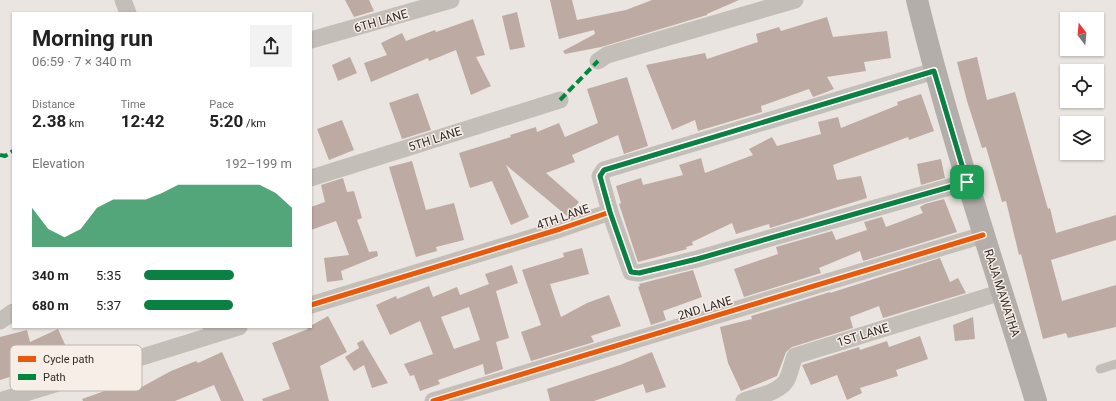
<!DOCTYPE html>
<html lang="en">
<head>
<meta charset="utf-8">
<style>
  :root { --surface:#fff; --page:#f2f2f2; --text:#222; --muted:#767676; --accent:#0b8043 }
  body { margin:0; font-family:Roboto,sans-serif; background:var(--page); color:var(--text); height:100vh; display:flex; flex-direction:column; font-size:15px; white-space:nowrap }
  * { box-sizing:border-box; margin:0 }
  p { font-size:13px; color:var(--muted) }
  .icon { flex:none; width:22px; height:22px; fill:none; stroke:currentColor; stroke-width:2; stroke-linecap:round; stroke-linejoin:round }
  .map { position:relative; flex:1; overflow:hidden }
  .panel { position:absolute; left:12px; top:12px; width:300px; height:316px; display:flex; flex-direction:column; background:var(--surface); border-radius:0px; box-shadow:0 1px 3px #0004 }
  .panel>* { flex:none }
  .needle { width:26px; rotate:344deg }
  .buttons { position:absolute; left:1060px; top:12px; display:grid; gap:8px }
  .buttons a { display:grid; place-items:center; width:44px; height:44px; border-radius:0px; background:var(--surface); box-shadow:0 1px 3px #0004; font-size:20px }
  .pin { position:absolute; display:grid; place-items:center; width:34px; height:34px; color:#fff; margin:-17px; border-radius:8px; box-shadow:0 2px 6px #0006 }
  .round { display:grid; place-items:center; flex:none; width:42px; height:42px; border-radius:0px; background:var(--page) }
  .summary { display:flex; align-items:center; justify-content:space-between; height:68px; padding:0 20px }
  h1 { font-size:22px; font-weight:700; line-height:30px }
  .figures { display:grid; grid-template-columns:repeat(3,1fr); gap:6px; height:68px; padding:4px 20px }
  .figures div { display:grid; align-content:center }
  .figures b { font-size:17px; font-weight:700 }
  .figures small { font-size:11px; font-weight:400 }
  .figures p { font-size:11px }
  .chart { height:112px; padding:8px 20px }
  .chart p { display:flex; justify-content:space-between }
  .chart svg { width:100%; height:72px; margin-top:4px; fill:var(--accent); opacity:.7 }
  ul { padding:0 20px; list-style:none; font-size:13px }
  li { display:grid; grid-template-columns:64px 48px 1fr; align-items:center; height:30px }
  li i { height:10px; border-radius:5px; background:var(--accent) }
  .map>svg:first-child { display:block }
</style>
</head>
<body>
<div class="map">
<svg width="1116" height="401" viewBox="0 0 1116 401">
  <rect width="100%" height="100%" fill="#eae5e0"/>
  <path fill="#bdaaa3" fill-rule="evenodd" d="M 345,0 L 369,0 L 374,11 L 354,17 Z
    M 550,0 L 572,0 L 577,20 L 626,10 L 652,0 L 739,0 L 707,14 L 707,15 L 601,47 L 565,54 L 563,51 L 595,34 L 594,30 L 559,39 Z
    M 517,12 L 525,47 L 510,50 L 502,16 Z
    M 827,17 L 833,37 L 887,31 L 891,58 L 864,62 L 866,71 L 827,77 L 834,89 L 824,93 L 813,97 L 809,89 L 761,106 L 762,112 L 698,131 L 695,120 L 672,130 L 646,65 L 705,53 L 707,59 L 758,42 L 756,34 L 779,27 L 781,31 Z
    M 473,19 L 485,55 L 476,57 L 491,86 L 471,95 L 456,50 L 429,61 L 428,58 L 371,82 L 364,63 L 387,55 L 381,43 L 402,33 L 406,41 L 435,30 L 436,32 Z
    M 350,57 L 357,73 L 338,81 L 332,65 Z
    M 977,57 L 987,100 L 1015,92 L 1048,209 L 1050,208 L 1056,233 L 1116,215 L 1116,240 L 1051,260 L 1062,301 L 1116,285 L 1116,327 L 1068,338 L 1066,333 L 1043,339 L 1021,254 L 1019,255 L 1006,201 L 1002,202 L 986,147 L 982,148 L 967,101 L 957,62 Z
    M 627,77 L 648,146 L 624,154 L 618,135 L 572,155 L 575,162 L 546,173 L 579,202 L 567,216 L 506,165 L 529,217 L 511,225 L 492,181 L 470,188 L 459,153 L 511,137 L 510,135 L 536,127 L 537,132 L 559,123 L 565,137 L 598,123 L 587,89 Z
    M 418,93 L 431,130 L 402,139 L 389,103 Z
    M 921,94 L 934,131 L 909,140 L 908,137 L 833,165 L 837,180 L 861,176 L 867,198 L 770,228 L 769,224 L 736,234 L 732,223 L 692,242 L 693,245 L 686,247 L 687,249 L 638,262 L 619,204 L 621,203 L 616,186 L 641,178 L 643,185 L 683,175 L 679,165 L 701,158 L 705,173 L 753,155 L 749,149 L 772,137 L 777,146 L 821,134 L 818,122 L 838,117 L 841,128 L 898,105 L 897,102 Z
    M 342,120 L 354,150 L 329,160 L 317,129 Z
    M 941,159 L 945,178 L 921,185 L 917,164 Z
    M 412,161 L 426,210 L 454,203 L 464,240 L 436,247 L 437,251 L 416,257 L 389,167 Z
    M 343,178 L 347,192 L 354,191 L 362,218 L 357,220 L 369,252 L 377,251 L 378,256 L 341,271 L 343,280 L 327,282 L 324,258 L 349,255 L 336,221 L 311,230 L 311,207 L 325,202 L 321,185 Z
    M 944,199 L 957,232 L 863,261 L 860,251 L 819,268 L 821,273 L 744,297 L 734,269 L 778,254 L 776,247 L 832,231 L 836,240 L 867,230 L 864,222 L 882,217 L 886,227 L 923,213 L 920,207 L 925,204 Z
    M 582,248 L 589,274 L 550,284 L 561,317 L 587,303 L 609,295 L 621,326 L 591,336 L 594,342 L 531,361 L 521,332 L 541,325 L 522,270 L 564,257 L 563,253 Z
    M 940,258 L 950,282 L 958,278 L 966,293 L 883,318 L 879,306 L 850,317 L 853,328 L 792,347 L 786,352 L 777,376 L 741,391 L 728,363 L 720,327 L 752,319 L 751,316 L 830,292 L 830,293 Z
    M 512,265 L 518,283 L 496,291 L 509,338 L 496,342 L 503,369 L 485,375 L 483,364 L 438,380 L 440,384 L 420,391 L 414,375 L 410,376 L 404,364 L 433,354 L 420,321 L 390,335 L 376,305 L 396,296 L 397,299 L 429,286 L 433,297 L 457,287 L 460,295 L 489,284 L 485,274 ZM 469,307 L 480,340 L 454,349 L 441,317 Z
    M 693,270 L 702,297 L 663,311 L 666,320 L 651,325 L 638,287 L 640,286 L 639,284 Z
    M 328,316 L 347,352 L 320,366 L 329,401 L 263,401 L 262,399 L 290,389 L 272,343 L 308,329 L 307,328 Z
    M 973,317 L 975,339 L 955,341 L 953,325 Z
    M 58,329 L 68,351 L 37,365 L 38,368 L 0,380 L 0,337 L 27,330 L 30,342 Z
    M 920,336 L 928,359 L 896,370 L 898,376 L 860,388 L 862,393 L 847,400 L 837,375 L 811,385 L 802,365 L 859,347 L 860,350 L 887,341 L 889,347 Z
    M 363,340 L 365,344 L 388,383 L 372,388 L 364,365 L 354,371 L 345,357 L 359,348 L 357,343 Z
    M 222,352 L 244,401 L 221,401 L 214,385 L 175,401 L 83,401 L 82,399 L 113,388 L 112,385 L 135,378 L 138,389 L 171,371 L 196,361 L 198,363 Z
    M 652,352 L 666,387 L 646,393 L 643,384 L 594,401 L 550,401 L 547,389 L 620,365 Z"/>
  <g fill="none" stroke-linecap="round" stroke-linejoin="round">
    <path stroke="#c4beb9" stroke-width="9" d="M 1100,369 L 1116,364"/>
    <path stroke="#c4beb9" stroke-width="17" d="M 123,0 L 128,13
      M 311,40 L 451,0
      M 598,61 L 607,55 L 795,0
      M 311,178 L 560,100
      M 610,212 L 631,272 L 639,273 L 697,259 L 967,182
      M 311,305 L 560,229 L 610,212 L 600,176 L 604,170 L 934,71
      M 0,321 L 13,312
      M 213,335 L 239,327
      M 0,401 L 213,335 L 211,327
      M 433,401 L 983,235
      M 744,401 C 758,396 783,392 788,377 C 791,370 792,363 795,356 L 1002,292"/>
    <path stroke="#b4aeaa" stroke-width="22" d="M 917,0 C 950,136 995,268 1036,401"/>
    <path stroke="#00873e" stroke-width="4" stroke-dasharray="8 4" stroke-linecap="butt" d="M 560,100 L 598,61
      M 0,155 L 5,156 L 13,151"/>
    <g stroke="#f7efe7" stroke-width="8">
      <path id="cycleway" d="M 311,305 L 560,229 L 610,212 L 600,176 L 604,170 L 934,71
        M 433,401 L 983,235"/>
    </g>
    <use href="#cycleway" stroke="#e8590c" stroke-width="5"/>
  </g>
  <g fill="none" stroke-linecap="round" stroke-linejoin="round">
    <g stroke="#fff" stroke-width="8">
      <path id="route" d="M 934,71 L 967,182 L 697,259 L 639,273 L 631,272 L 610,212 L 600,176 L 604,170 Z"/>
    </g>
    <use href="#route" stroke="#0b8043" stroke-width="5"/>
  </g>
  <g text-anchor="middle" stroke-width="3" stroke-linejoin="round" paint-order="stroke">
    <g font-size="12" fill="#342b28" stroke="#f7efe7">
      <text transform="translate(381 21) rotate(-16)" y="4">6TH LANE</text>
      <text transform="translate(435 139) rotate(-18)" y="4">5TH LANE</text>
      <text transform="translate(563 217) rotate(-19)" y="4">4TH LANE</text>
      <text transform="translate(1002 293) rotate(72)" y="4">RAJA MAWATHA</text>
      <text transform="translate(705 308) rotate(-17)" y="4">2ND LANE</text>
      <text transform="translate(863 335) rotate(-17)" y="4">1ST LANE</text>
    </g>
  </g>
  <rect x="10" y="345" width="132" height="46" rx="6" fill="#f7efe7" stroke="#bcb4ae" stroke-width="1"/>
  <rect x="18" y="356" width="18" height="6" fill="#e8590c"/>
  <rect x="18" y="374" width="18" height="6" fill="#00873e"/>
  <g font-size="11" fill="#342b28">
    <text x="43" y="363">Cycle path</text>
    <text x="43" y="381">Path</text>
  </g>
</svg>
<div class="buttons">
<a><svg class="needle" viewBox="-14 -14 28 28"><path d="M0-13l5 13h-10z" fill="#e53935"/><path d="M0 13l5-13h-10z" fill="#767676"/></svg></a>
<a><svg class="icon" aria-label="locate" viewBox="0 0 24 24"><circle cx="12" cy="12" r="6"/><path d="M12 2v4M12 18v4M2 12h4M18 12h4"/></svg></a>
<a><svg class="icon" aria-label="layers" viewBox="0 0 24 24"><path d="M12 4l9 5-9 5-9-5zM3 14l9 5 9-5"/></svg></a>
</div>
<div class="pin" style="left:967px;top:182px;background:#1e9e55"><svg class="icon" aria-label="arrive" viewBox="0 0 24 24"><path d="M6 21V4h12l-3 4 3 4H6"/></svg></div>
<section class="panel">
<div class="summary"><div><h1>Morning run</h1><p>06:59 · 7 × 340 m</p></div><a class="round"><svg class="icon" aria-label="share" viewBox="0 0 24 24"><path d="M12 15V3M7 8l5-5 5 5M5 13v7h14v-7"/></svg></a></div>
<div class="figures">
<div><p>Distance</p><b>2.38<small> km</small></b></div>
<div><p>Time</p><b>12:42</b></div>
<div><p>Pace</p><b>5:20<small> /km</small></b></div>
</div>
<div class="chart"><p><span>Elevation</span>192–199 m</p>
<svg viewBox="0 0 160 44" preserveAspectRatio="none"><path d="M0 44V20L10 33L20 38L30 33L40 20L50 15L60 15L70 15L80 11L90 6L100 6L110 6L120 6L130 6L140 6L150 11L160 20V44z"/></svg>
</div>
<ul>
<li><b>340 m</b>5:35<i style="width:61%"></i></li>
<li><b>680 m</b>5:37<i style="width:60%"></i></li>
</ul>
</section>
</div>
</body>
</html>
